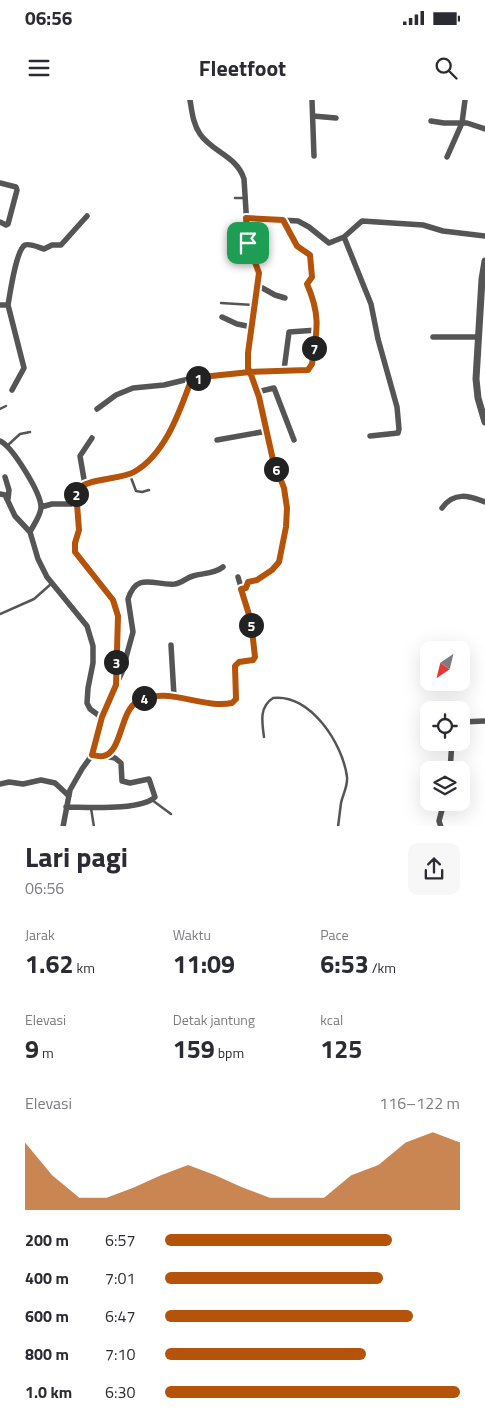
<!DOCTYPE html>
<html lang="id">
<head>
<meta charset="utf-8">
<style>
  :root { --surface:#fff; --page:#f7f7f7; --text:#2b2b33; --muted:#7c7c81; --accent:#b45309 }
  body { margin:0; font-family:"Titillium Web",sans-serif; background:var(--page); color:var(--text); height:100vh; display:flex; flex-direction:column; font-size:19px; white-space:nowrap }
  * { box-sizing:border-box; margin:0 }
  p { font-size:16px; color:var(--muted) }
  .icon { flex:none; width:28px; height:28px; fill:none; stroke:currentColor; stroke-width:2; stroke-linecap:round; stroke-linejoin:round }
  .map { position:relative; height:726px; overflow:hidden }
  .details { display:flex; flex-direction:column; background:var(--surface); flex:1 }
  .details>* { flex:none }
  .needle { width:32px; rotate:215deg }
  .controls { position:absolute; left:420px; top:541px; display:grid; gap:10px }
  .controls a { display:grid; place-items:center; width:50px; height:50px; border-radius:10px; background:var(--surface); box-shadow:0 5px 20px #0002; font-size:25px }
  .pin { position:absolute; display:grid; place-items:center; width:42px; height:42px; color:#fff; margin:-21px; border-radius:10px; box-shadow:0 2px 8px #0006 }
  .km { position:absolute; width:25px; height:25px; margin:-12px; border-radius:50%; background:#222; color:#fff; font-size:14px; line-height:25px; text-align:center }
  .round { display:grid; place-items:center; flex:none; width:52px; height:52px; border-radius:10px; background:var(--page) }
  .overview { display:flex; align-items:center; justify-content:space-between; height:85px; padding:0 25px }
  h1 { font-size:28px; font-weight:700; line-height:38px }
  .figures { display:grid; grid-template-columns:repeat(3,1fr); gap:8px; height:85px; padding:5px 25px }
  .figures div { display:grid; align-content:center }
  .figures b { font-size:25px; font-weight:700 }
  .figures small { font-size:14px; font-weight:400 }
  .figures p { font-size:14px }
  .chart { height:140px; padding:10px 25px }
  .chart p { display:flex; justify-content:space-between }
  .chart svg { width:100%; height:90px; margin-top:5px; fill:var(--accent); opacity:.7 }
  ul { padding:0 25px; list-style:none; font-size:16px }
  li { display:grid; grid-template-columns:80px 60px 1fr; align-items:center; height:38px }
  li i { height:12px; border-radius:6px; background:var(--accent) }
  .status { display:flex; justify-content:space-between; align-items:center; height:35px; padding:0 25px; background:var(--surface); direction:ltr }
  .status svg { height:14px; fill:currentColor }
  header { display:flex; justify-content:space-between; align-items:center; height:65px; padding:0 25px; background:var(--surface); font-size:22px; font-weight:700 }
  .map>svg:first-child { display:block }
</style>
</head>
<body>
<div class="status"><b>06:56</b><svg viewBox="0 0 49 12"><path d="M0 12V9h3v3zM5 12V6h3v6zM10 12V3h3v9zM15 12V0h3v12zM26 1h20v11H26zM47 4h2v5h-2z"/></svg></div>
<header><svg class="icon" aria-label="menu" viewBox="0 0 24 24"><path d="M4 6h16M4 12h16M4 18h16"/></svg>Fleetfoot<svg class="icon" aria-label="search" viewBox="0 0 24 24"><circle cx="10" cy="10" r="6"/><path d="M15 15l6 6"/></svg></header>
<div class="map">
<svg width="485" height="727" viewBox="0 0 485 727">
  <rect width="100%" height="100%" fill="#fff"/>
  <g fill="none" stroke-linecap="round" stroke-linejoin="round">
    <path stroke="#555" stroke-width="2.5" d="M 235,98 L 244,98
      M 221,203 L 253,205
      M 0,309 L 6,306
      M 8,345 L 20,334 L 30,332
      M 133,373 C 165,350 178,314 192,280
      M 130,375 L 136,391 L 142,392 L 149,390
      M 0,514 L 34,499 L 51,484
      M 264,637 C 262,622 259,607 273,598 C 310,593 343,644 347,677 C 348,686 343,694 341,703 C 340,711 339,719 338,727
      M 152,700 L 171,714
      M 91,708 L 94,727"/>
    <path stroke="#555" stroke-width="5.5" d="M 190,0 C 192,12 193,24 200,34 C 212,52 237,56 244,79 L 248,143 L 259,173 L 249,243 L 248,268 L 259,297 L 273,360 L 284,388 L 287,408 L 286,427 L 279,462 L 272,470 L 257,480 L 248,483 L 246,487 L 241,489
      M 312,0 L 314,56
      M 313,16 L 336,18
      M 431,21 L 444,23 L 467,23 L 485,29
      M 447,57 L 462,23 L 465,0
      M 0,83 L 16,87 L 17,90 L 8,124 L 6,125 L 0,122
      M 246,118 L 298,121 L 309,127 L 329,143 L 344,137 L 362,121 L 423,125 L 443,131 L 485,136
      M 344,137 L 371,204 L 378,239 L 397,307 L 399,329 L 398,333 L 370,336
      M 257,185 L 275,195 L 285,198
      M 0,205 L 8,205 L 24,268 L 12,290
      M 8,205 C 10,194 16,150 25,145 C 30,143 40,148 44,149 L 52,145 L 61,145 L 87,116
      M 222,217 L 237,224 L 252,227
      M 433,237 L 479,237
      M 284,270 L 289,232 L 317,230
      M 257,292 L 274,288 L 294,340
      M 97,309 L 116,295 L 133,288 L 164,285 L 193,278 L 250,272 L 308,270 L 311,268 C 320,238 319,212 307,184 L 311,177 L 310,155 L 297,146 L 283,120
      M 217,340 L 267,331
      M 0,341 C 12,346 41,393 41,407 C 41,415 34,424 30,432
      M 5,377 L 9,390 L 8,399
      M 85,385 L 80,356 L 92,338
      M 0,394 L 5,395 L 15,416 L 30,432 L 38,459 L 47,477 L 87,526 L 93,546 L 93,563 L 88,588 L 87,603 L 90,609 L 101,617
      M 41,407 L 52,404 L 77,404
      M 442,408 C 454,391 469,396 485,402
      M 171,545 L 174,596
      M 117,583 L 122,572 L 133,532 L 128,499 C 137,471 155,486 175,484 C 182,483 186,478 193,476 C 203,473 214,474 223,467
      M 461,622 L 485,621
      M 92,655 C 95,655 100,657 103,656 C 123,653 120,608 143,599 C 170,588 214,613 234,601 L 235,565 L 239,562 L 253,560 L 255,557 L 251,521 L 238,477
      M 450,670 L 452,642
      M 0,684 L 9,682 L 23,684 L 41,680 L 55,683 L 69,696
      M 66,707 C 86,707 141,711 155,697 L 149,679 L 130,683 L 122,681 L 121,663 L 115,658 L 104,656
      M 63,727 L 70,690 L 82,669 L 92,655 L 101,617 L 116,585 L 118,510 L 113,501 L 75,453 L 75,443 L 79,430 L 76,391 L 85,385 L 133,373
      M 441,727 L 439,721 L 444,702"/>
    <path stroke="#555" stroke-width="7" d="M 485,161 L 482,179 L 476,279 L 478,298 L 485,322"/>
  </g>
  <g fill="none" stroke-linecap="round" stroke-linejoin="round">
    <g stroke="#fff" stroke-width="10">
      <path id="route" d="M 248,143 L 259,173 L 248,253 L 248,268 L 250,272 L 192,278 C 180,310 166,354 134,372 C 120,380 85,378 76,391 L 79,430 L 75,443 L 75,452 L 113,500 L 118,516 L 116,585 L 102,617 L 92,655 C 95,655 100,657 103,656 C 122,653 120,611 137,602 C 167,585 200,609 232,603 L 236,599 L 235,566 L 239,562 L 253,560 L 255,557 L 251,521 L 241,489 L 246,488 L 248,482 L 257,480 L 272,470 L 279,462 L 286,427 L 287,408 L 284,388 L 273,360 L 259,297 L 250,272 L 308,270 L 312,264 C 317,231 321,216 307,184 L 312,177 L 310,155 L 297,146 L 283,120 L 246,118 L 248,143"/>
    </g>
    <use href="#route" stroke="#b45309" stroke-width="6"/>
  </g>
</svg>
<div class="controls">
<a><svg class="needle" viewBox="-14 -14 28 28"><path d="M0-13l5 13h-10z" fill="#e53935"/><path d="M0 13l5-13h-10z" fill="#7c7c81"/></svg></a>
<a><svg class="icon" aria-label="locate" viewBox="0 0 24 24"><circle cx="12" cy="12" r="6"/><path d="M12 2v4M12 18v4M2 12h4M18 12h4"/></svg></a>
<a><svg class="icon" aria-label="layers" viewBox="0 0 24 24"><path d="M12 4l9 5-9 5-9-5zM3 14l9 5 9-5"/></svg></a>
</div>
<div class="pin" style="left:248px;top:143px;background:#1e9e55"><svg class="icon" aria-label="arrive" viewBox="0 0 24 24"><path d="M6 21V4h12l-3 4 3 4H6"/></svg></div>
<b class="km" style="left:198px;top:278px">1</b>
<b class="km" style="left:76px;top:394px">2</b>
<b class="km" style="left:116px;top:562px">3</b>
<b class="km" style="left:144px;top:598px">4</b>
<b class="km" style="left:251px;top:525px">5</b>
<b class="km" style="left:276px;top:369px">6</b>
<b class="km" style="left:314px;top:248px">7</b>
</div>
<section class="details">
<div class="overview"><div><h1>Lari pagi</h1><p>06:56</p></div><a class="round"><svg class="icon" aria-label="share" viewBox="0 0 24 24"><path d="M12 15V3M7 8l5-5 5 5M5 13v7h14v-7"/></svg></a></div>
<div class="figures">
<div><p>Jarak</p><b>1.62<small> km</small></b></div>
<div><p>Waktu</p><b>11:09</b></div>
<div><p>Pace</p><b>6:53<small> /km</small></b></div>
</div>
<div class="figures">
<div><p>Elevasi</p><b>9<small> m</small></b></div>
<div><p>Detak jantung</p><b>159<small> bpm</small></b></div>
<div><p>kcal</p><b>125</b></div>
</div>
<div class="chart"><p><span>Elevasi</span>116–122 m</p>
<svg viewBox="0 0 160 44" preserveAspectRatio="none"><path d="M0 44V11L10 27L20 38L30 38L40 33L50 27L60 22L70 27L80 33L90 38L100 38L110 38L120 27L130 22L140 11L150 6L160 11V44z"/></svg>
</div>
<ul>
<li><b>200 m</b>6:57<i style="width:77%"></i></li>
<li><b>400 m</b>7:01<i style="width:74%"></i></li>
<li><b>600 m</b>6:47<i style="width:84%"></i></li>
<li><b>800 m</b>7:10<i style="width:68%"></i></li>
<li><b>1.0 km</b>6:30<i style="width:100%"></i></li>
</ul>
</section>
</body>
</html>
